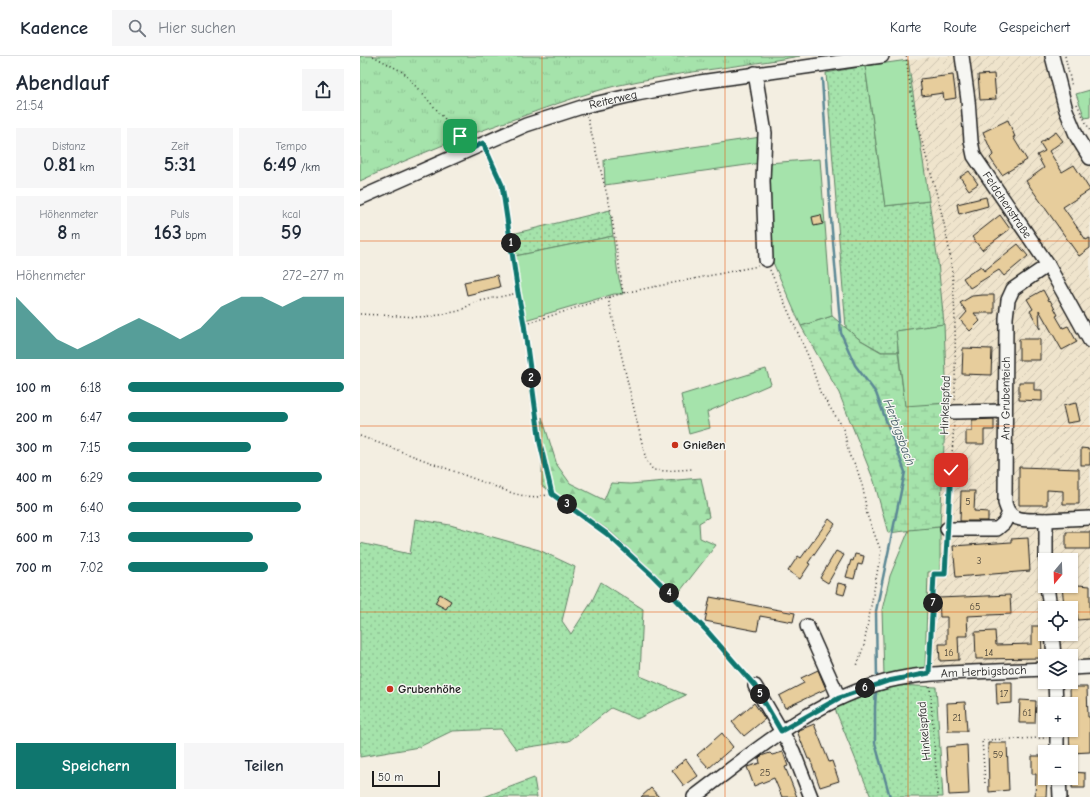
<!DOCTYPE html>
<html lang="de">
<head>
<meta charset="utf-8">
<style>
  :root { --surface:#fff; --page:#f6f6f7; --text:#1f2937; --muted:#747a83; --line:#e0e1e3; --accent:#0f766e }
  body { margin:0; font-family:"Comic Neue",sans-serif; background:var(--page); color:var(--text); height:100vh; display:flex; flex-direction:column; font-size:15px; white-space:nowrap }
  * { box-sizing:border-box; margin:0 }
  p { font-size:13px; color:var(--muted) }
  .icon { flex:none; width:22px; height:22px; fill:none; stroke:currentColor; stroke-width:2; stroke-linecap:round; stroke-linejoin:round }
  .map { position:relative; flex:1; overflow:hidden }
  .side { display:flex; flex-direction:column; background:var(--surface); width:360px }
  .side>* { flex:none }
  .needle { width:26px; rotate:199deg }
  .fabs { position:absolute; left:678px; top:497px; display:grid; gap:8px }
  .fabs a { display:grid; place-items:center; width:40px; height:40px; border-radius:0px; background:var(--surface); box-shadow:0 1px 3px #0004; font-size:20px }
  .scale { position:absolute; left:12px; bottom:10px; width:68px; box-sizing:border-box; padding-left:4px; border:2px solid #1c1c1c; border-top:0; font-size:11px; line-height:14px; white-space:nowrap; color:#1c1c1c; -webkit-text-stroke:3px #f6f6f2; paint-order:stroke }
  .pin { position:absolute; display:grid; place-items:center; width:34px; height:34px; color:#fff; margin:-17px; border-radius:8px; box-shadow:0 2px 6px #0006 }
  .km { position:absolute; width:20px; height:20px; margin:-10px; border-radius:50%; background:#222; color:#fff; font-size:11px; line-height:20px; text-align:center }
  .round { display:grid; place-items:center; flex:none; width:42px; height:42px; border-radius:0px; background:var(--page) }
  .headline { display:flex; align-items:center; justify-content:space-between; height:68px; padding:0 16px }
  h1 { font-size:22px; font-weight:600; line-height:30px }
  .metrics { display:grid; grid-template-columns:repeat(3,1fr); gap:6px; height:68px; padding:4px 16px }
  .metrics div { display:grid; align-content:center; border-radius:0px; background:var(--page); text-align:center }
  .metrics b { font-size:20px; font-weight:600 }
  .metrics small { font-size:11px; font-weight:400 }
  .metrics p { font-size:11px }
  .chart { height:112px; padding:8px 16px }
  .chart p { display:flex; justify-content:space-between }
  .chart svg { width:100%; height:72px; margin-top:4px; fill:var(--accent); opacity:.7 }
  .cta { display:flex; gap:8px; margin-top:auto; padding:8px 16px }
  .cta a { flex:1; height:46px; border-radius:0px; background:var(--accent); color:#fff; font-size:16px; font-weight:600; line-height:46px; text-align:center }
  .cta a+a { background:var(--page); color:var(--text) }
  ul { padding:0 16px; list-style:none; font-size:13px }
  li { display:grid; grid-template-columns:64px 48px 1fr; align-items:center; height:30px }
  li i { height:10px; border-radius:5px; background:var(--accent) }
  header { display:flex; align-items:center; gap:24px; box-sizing:border-box; height:56px; padding:0 20px; background:var(--surface); border-bottom:1px solid var(--line) }
  header strong { font-size:19px }
  nav { display:flex; gap:22px; margin-inline-start:auto; font-size:14px }
  .search { width:280px; height:36px; background:var(--page); display:flex; align-items:center; gap:10px; box-sizing:border-box; padding:0 14px; border-radius:0px; color:var(--muted); font-size:15px }
  main { display:flex; flex:1; min-height:0 }
  .map>svg:first-child { display:block }
</style>
</head>
<body>
<header>
<strong>Kadence</strong>
<div class="search"><svg class="icon" aria-label="search" viewBox="0 0 24 24"><circle cx="10" cy="10" r="6"/><path d="M15 15l6 6"/></svg>Hier suchen</div>
<nav><a>Karte</a><a>Route</a><a>Gespeichert</a></nav>
</header>
<main>
<section class="side">
<div class="headline"><div><h1>Abendlauf</h1><p>21:54</p></div><a class="round"><svg class="icon" aria-label="share" viewBox="0 0 24 24"><path d="M12 15V3M7 8l5-5 5 5M5 13v7h14v-7"/></svg></a></div>
<div class="metrics">
<div><p>Distanz</p><b>0.81<small> km</small></b></div>
<div><p>Zeit</p><b>5:31</b></div>
<div><p>Tempo</p><b>6:49<small> /km</small></b></div>
</div>
<div class="metrics">
<div><p>Höhenmeter</p><b>8<small> m</small></b></div>
<div><p>Puls</p><b>163<small> bpm</small></b></div>
<div><p>kcal</p><b>59</b></div>
</div>
<div class="chart"><p><span>Höhenmeter</span>272–277 m</p>
<svg viewBox="0 0 160 44" preserveAspectRatio="none"><path d="M0 44V6L10 19L20 32L30 38L40 32L50 25L60 19L70 25L80 32L90 25L100 12L110 6L120 6L130 12L140 6L150 6L160 6V44z"/></svg>
</div>
<ul>
<li><b>100 m</b>6:18<i style="width:100%"></i></li>
<li><b>200 m</b>6:47<i style="width:74%"></i></li>
<li><b>300 m</b>7:15<i style="width:57%"></i></li>
<li><b>400 m</b>6:29<i style="width:90%"></i></li>
<li><b>500 m</b>6:40<i style="width:80%"></i></li>
<li><b>600 m</b>7:13<i style="width:58%"></i></li>
<li><b>700 m</b>7:02<i style="width:65%"></i></li>
</ul>
<div class="cta"><a>Speichern</a><a>Teilen</a></div>
</section>
<div class="map">
<svg width="730" height="741" viewBox="0 0 730 741">
  <defs>
    <pattern id="industrial-furrows" width="10" height="10" patternUnits="userSpaceOnUse"><rect width="10" height="10" fill="#efe4cc"/><path d="M-1 1l2-2M0 10L10 0M9 11l2-2" fill="none" stroke="#ccc3af"/></pattern>
    <pattern id="grass-dots" width="8" height="8" patternUnits="userSpaceOnUse"><rect width="8" height="8" fill="#a5e3ab"/><path d="M2 2h.1M6 6h.1" fill="none" stroke="#8dc293" stroke-width="1.8" stroke-linecap="round"/></pattern>
    <pattern id="forest-firs" width="22" height="20" patternUnits="userSpaceOnUse"><rect width="22" height="20" fill="#a5e3ab"/><path d="M5 1l3.5 6h-7zM16 11l3.5 6h-7z" fill="#8dc293"/></pattern>
    <pattern id="wetland-marsh" width="20" height="14" patternUnits="userSpaceOnUse"><rect width="20" height="14" fill="#a5e3ab"/><path d="M1 5h8M5 5V1M11 12h8M15 12V8" fill="none" stroke="#8dc293"/></pattern>
    <pattern id="park-tufts" width="24" height="20" patternUnits="userSpaceOnUse"><rect width="24" height="20" fill="#a5e3ab"/><path d="M3 7l-1-3M5 7V3M7 7l1-3M15 17l-1-3M17 17v-4M19 17l1-3" fill="none" stroke="#8dc293"/></pattern>
  </defs>
  <rect width="100%" height="100%" fill="#f3eee1"/>
  <filter id="ink" filterUnits="userSpaceOnUse"><feTurbulence type="fractalNoise" baseFrequency=".025" numOctaves="2"/><feDisplacementMap in="SourceGraphic" scale="8" xChannelSelector="R" yChannelSelector="G"/><feConvolveMatrix kernelMatrix="1 2 1 2 8 2 1 2 1" color-interpolation-filters="sRGB"/></filter>
  <g filter="url(#ink)">
    <path fill="url(#industrial-furrows)" fill-rule="evenodd" d="M 582,0 L 686,0 L 703,59 L 715,87 L 730,111 L 730,604 L 711,606 L 711,600 L 685,600 L 685,607 L 565,614 L 568,516 L 580,515 L 580,471 L 587,347 L 584,268 L 578,206 L 548,4 ZM 685,504 L 711,504 L 711,530 L 685,530 ZM 685,552 L 711,552 L 711,578 L 685,578 Z"/>
    <path fill="url(#grass-dots)" stroke="#608064" d="M 505,10 L 525,150 L 569,145 L 578,206 L 584,268 L 537,275 L 538,296 L 522,296 L 499,283 L 486,272 L 466,17 Z
      M 250,154 L 253,180 L 155,200 L 152,178 Z
      M 55,463 L 90,469 L 179,494 L 215,511 L 202,565 L 211,578 L 231,547 L 241,526 L 283,553 L 280,620 L 326,639 L 277,663 L 251,652 L 209,685 L 156,693 L 141,673 L 92,675 L 59,691 L 0,701 L 0,487 L 50,498 Z
      M 537,629 L 576,631 L 583,741 L 511,741 L 475,653 L 483,648 Z
      M 174,722 L 177,741 L 124,741 Z"/>
    <path fill="url(#forest-firs)" stroke="#608064" d="M 182,361 L 197,409 L 210,427 L 244,444 L 251,427 L 270,428 L 341,422 L 349,461 L 339,467 L 340,482 L 356,489 L 317,539 L 251,476 L 182,430 Z"/>
    <path fill="url(#wetland-marsh)" stroke="#608064" d="M 472,260 L 499,283 L 521,296 L 538,296 L 545,349 L 586,347 L 580,471 L 528,477 L 514,425 L 479,337 L 441,270 Z"/>
    <path fill="url(#park-tufts)" stroke="#608064" d="M 0,0 L 440,0 C 379,11 316,16 255,30 C 224,38 193,49 163,60 C 107,79 53,100 0,125 Z"/>
    <path fill="#a5e3ab" stroke="#608064" d="M 548,4 L 569,145 L 525,150 L 505,10 Z
      M 730,34 L 730,61 L 725,62 L 716,38 Z
      M 401,81 L 401,107 L 245,129 L 244,104 Z
      M 460,103 L 472,260 L 441,270 L 408,195 L 408,107 Z
      M 253,180 L 258,219 L 263,238 L 254,238 L 165,264 L 158,246 L 155,200 Z
      M 584,268 L 587,347 L 545,350 L 536,275 Z
      M 406,313 L 411,328 L 347,356 L 350,372 L 329,378 L 321,339 Z
      M 580,471 L 580,515 L 568,516 L 565,614 L 549,614 L 524,619 L 522,554 L 530,520 L 549,474 Z"/>
    <g fill="none" stroke-linecap="round" stroke-linejoin="round">
      <path stroke="#5b8895" stroke-width="2.5" d="M 462,23 L 471,163 L 481,277 L 495,309 L 516,337 L 545,416 L 516,555 L 517,624
        M 516,633 L 515,652 L 515,687 L 530,741"/>
    </g>
    <path fill="#e7cd9c" stroke="#1c1c1c" d="M 634,18 L 636,43 L 620,44 L 618,19 Z
      M 593,19 L 596,42 L 584,44 L 583,37 L 562,40 L 560,23 Z
      M 648,64 L 655,81 L 653,81 L 667,104 L 642,119 L 630,102 L 633,99 L 623,76 Z
      M 696,76 L 703,85 L 689,95 L 702,116 L 714,109 L 730,134 L 703,151 L 726,184 L 730,182 L 730,192 L 719,200 L 666,125 L 684,112 L 677,99 L 685,95 L 680,87 Z
      M 609,115 L 618,128 L 609,134 L 600,121 Z
      M 626,141 L 628,150 L 599,158 L 597,148 Z
      M 461,159 L 463,168 L 454,170 L 452,161 Z
      M 640,159 L 650,173 L 622,194 L 612,181 Z
      M 658,188 L 668,200 L 644,220 L 639,214 L 610,232 L 603,222 L 621,210 L 624,215 Z
      M 137,219 L 140,231 L 107,239 L 104,226 Z
      M 683,234 L 689,245 L 690,244 L 698,259 L 696,260 L 703,272 L 708,270 L 717,286 L 702,294 L 679,254 L 680,273 L 670,255 L 673,253 L 667,243 Z
      M 623,239 L 634,239 L 634,257 L 614,257 L 620,265 L 610,275 L 600,264 L 607,256 L 600,247 L 612,240 Z
      M 659,283 L 680,283 L 680,304 L 659,304 Z
      M 603,292 L 632,293 L 631,319 L 602,318 Z
      M 659,326 L 674,326 L 674,334 L 682,334 L 682,345 L 659,344 Z
      M 716,347 L 720,365 L 707,367 L 703,350 Z
      M 634,363 L 634,374 L 624,374 L 624,388 L 606,388 L 606,375 L 612,375 L 612,364 Z
      M 721,392 L 730,393 L 730,409 L 721,409 Z
      M 659,411 L 719,413 L 719,448 L 703,448 L 703,435 L 687,434 L 687,449 L 659,449 Z
      M 601,435 L 615,435 L 614,455 L 628,456 L 628,465 L 600,465 Z
      M 469,463 L 475,468 L 448,507 L 450,508 L 440,523 L 428,515 L 438,500 L 441,502 Z
      M 706,476 L 730,476 L 730,493 L 706,493 Z
      M 668,482 L 670,515 L 596,521 L 593,490 L 651,486 L 651,483 Z
      M 476,495 L 484,499 L 468,527 L 460,522 Z
      M 495,498 L 504,500 L 502,509 L 498,508 L 494,523 L 486,521 L 491,504 L 493,505 Z
      M 478,527 L 487,529 L 484,539 L 476,537 Z
      M 718,529 L 730,530 L 730,563 L 718,564 L 716,548 L 704,549 L 702,531 Z
      M 80,538 L 91,545 L 86,553 L 75,547 Z
      M 650,539 L 651,558 L 607,560 L 608,580 L 598,580 L 599,604 L 580,605 L 579,588 L 587,588 L 587,561 L 580,561 L 579,542 Z
      M 350,541 L 435,557 L 433,566 L 400,560 L 397,575 L 345,565 Z
      M 672,570 L 681,570 L 682,602 L 616,603 L 615,576 L 635,575 L 636,589 L 672,588 Z
      M 458,614 L 466,633 L 425,652 L 419,640 L 444,627 L 441,622 Z
      M 636,626 L 652,626 L 652,647 L 637,648 Z
      M 710,631 L 727,631 L 728,661 L 730,661 L 730,696 L 711,697 L 710,696 L 709,674 L 711,674 Z
      M 660,644 L 676,645 L 675,667 L 659,667 Z
      M 605,646 L 607,675 L 588,675 L 587,647 Z
      M 394,647 L 405,663 L 384,680 L 372,666 Z
      M 454,668 L 469,706 L 472,705 L 479,725 L 460,731 L 450,703 L 448,703 L 437,675 Z
      M 362,677 L 373,691 L 349,712 L 337,699 Z
      M 628,687 L 647,687 L 649,734 L 629,736 Z
      M 607,689 L 609,738 L 589,739 L 586,691 Z
      M 423,696 L 428,710 L 425,711 L 437,741 L 422,741 L 414,722 L 394,730 L 387,711 L 400,707 L 399,702 L 401,700 L 410,697 L 412,699 Z
      M 672,700 L 685,700 L 685,722 L 687,722 L 686,741 L 675,741 L 676,718 L 672,718 Z
      M 326,703 L 338,720 L 324,730 L 312,714 Z
      M 713,716 L 725,717 L 725,732 L 712,732 Z
      M 291,732 L 299,741 L 281,741 Z"/>
    <g fill="none" stroke-linecap="round" stroke-linejoin="round">
      <g stroke="#1c1c1c" stroke-width="16">
        <g id="minor">
          <path id="s1" d="M 602,0 L 608,44 L 611,85 L 614,100 L 688,209 L 730,285"/>
          <path d="M 692,0 L 706,54 L 717,81 L 730,102"/>
          <path d="M 395,17 L 405,77 L 403,125 L 406,204"/>
          <path id="s2" d="M 0,142 L 166,69 L 225,50 L 277,38 L 340,26 L 522,0"/>
          <path d="M 594,356 L 645,355"/>
          <path id="s3" d="M 686,464 C 675,463 656,467 649,456 C 647,454 646,450 645,447 L 646,262 L 648,244 L 653,233 L 688,209"/>
          <path d="M 587,473 L 637,473 L 644,467 L 649,457"/>
          <path d="M 686,504 L 686,464 L 730,462"/>
          <path d="M 687,530 L 690,552"/>
          <path d="M 447,570 L 479,642"/>
          <path d="M 692,578 L 694,600"/>
          <path d="M 711,612 L 730,611"/>
          <path d="M 695,626 L 696,648"/>
          <path d="M 395,630 L 433,695 L 451,741"/>
          <path d="M 697,674 L 697,696"/>
          <path d="M 699,722 L 700,741"/>
          <path id="s4" d="M 334,741 C 394,696 453,644 528,625 C 556,618 584,617 612,616 C 636,615 661,614 685,613"/>
        </g>
      </g>
      <path stroke="#1c1c1c" stroke-width="1.5" stroke-dasharray="1 3" stroke-linecap="butt" d="M 13,0 L 43,16 L 100,80 L 104,85
        M 546,0 C 548,16 550,32 553,48 C 563,97 581,144 589,193 C 597,243 595,294 595,345
        M 705,0 L 712,31
        M 717,48 L 730,75
        M 227,60 L 251,155 L 263,237
        M 128,98 L 142,129 L 158,237 L 164,269 L 180,387 L 192,438 L 247,478 L 293,520 L 347,575 L 389,623
        M 410,214 L 449,302 L 460,336 L 484,373 L 489,399 L 496,410 L 503,432 L 507,459 L 521,495 L 504,589 L 497,610
        M 248,242 L 286,404 L 293,414 L 305,415 L 333,413
        M 0,258 L 59,261 L 80,259 L 99,255 L 115,246 L 158,237
        M 165,268 L 263,237 L 398,210
        M 0,380 L 152,437 L 172,442 L 192,438
        M 588,463 L 594,367
        M 569,608 L 574,518 L 585,518 L 587,484
        M 570,630 L 578,741
        M 625,727 L 622,684 L 687,682"/>
      <use href="#minor" stroke="#f6f6f2" stroke-width="13"/>
    </g>
  </g>
  <g fill="none" stroke-linecap="round" stroke-linejoin="round" filter="url(#ink)">
    <g stroke="#fff" stroke-width="8">
      <path id="route" d="M 100,80 L 109,94 L 123,87 L 142,129 L 158,237 L 164,268 L 180,387 L 192,438 L 247,478 L 293,520 L 347,575 L 395,630 L 421,675 L 479,642 L 528,625 L 569,617 L 574,518 L 585,518 L 591,414"/>
    </g>
    <use href="#route" stroke="#0f766e" stroke-width="5"/>
  </g>
  <path fill="none" stroke="#e8590c" stroke-width="1" stroke-opacity="0.55" d="M 182,0 L 182,741M 365,0 L 365,741M 548,0 L 548,741M 0,185 L 730,185M 0,370 L 730,370M 0,556 L 685,556M 711,556 L 730,556"/>
  <g fill="#c8321e" stroke="#f6f6f2" stroke-width="1.5">
    <circle cx="315" cy="389" r="4"/>
    <circle cx="30" cy="633" r="4"/>
  </g>
  <g text-anchor="middle" stroke-width="3" stroke-linejoin="round" paint-order="stroke">
    <g font-size="10" fill="#4f483c">
      <text x="608" y="449">5</text>
      <text x="619" y="508">3</text>
      <text x="615" y="554">65</text>
      <text x="589" y="600">16</text>
      <text x="629" y="600">14</text>
      <text x="644" y="641">17</text>
      <text x="667" y="660">61</text>
      <text x="597" y="665">21</text>
      <text x="638" y="702">59</text>
      <text x="405" y="720">25</text>
    </g>
    <g font-size="12" fill="#1c1c1c" stroke="#f6f6f2">
      <text dy="4" stroke="none"><textPath href="#s2" startOffset="272">Reiterweg</textPath></text>
      <text dy="4" stroke="none"><textPath href="#s1" startOffset="160">Feldchenstraße</textPath></text>
      <text dy="4" stroke="none"><textPath href="#s3" startOffset="154">Am Grubenteich</textPath></text>
      <text transform="translate(585 349) rotate(-88)" y="4">Hinkelspfad</text>
      <text dy="4" stroke="none"><textPath href="#s4" startOffset="324">Am Herbigsbach</textPath></text>
      <text transform="translate(564 675) rotate(-95)" y="4">Hinkelspfad</text>
    </g>
    <g font-size="12" font-weight="bold" fill="#1c1c1c" stroke="#f6f6f2" text-anchor="start">
      <text x="323" y="393">Gnießen</text>
      <text x="38" y="637">Grubenhöhe</text>
    </g>
    <g font-size="13" font-style="italic" fill="#415b62" stroke="#f6f6f2">
      <text transform="translate(540 376) rotate(70)" y="5">Herbigsbach</text>
    </g>
  </g>
</svg>
<div class="fabs">
<a><svg class="needle" viewBox="-14 -14 28 28"><path d="M0-13l5 13h-10z" fill="#e53935"/><path d="M0 13l5-13h-10z" fill="#747a83"/></svg></a>
<a><svg class="icon" aria-label="locate" viewBox="0 0 24 24"><circle cx="12" cy="12" r="6"/><path d="M12 2v4M12 18v4M2 12h4M18 12h4"/></svg></a>
<a><svg class="icon" aria-label="layers" viewBox="0 0 24 24"><path d="M12 4l9 5-9 5-9-5zM3 14l9 5 9-5"/></svg></a>
<a>+</a>
<a>−</a>
</div>
<div class="scale">50 m</div>
<div class="pin" style="left:100px;top:80px;background:#1e9e55"><svg class="icon" aria-label="arrive" viewBox="0 0 24 24"><path d="M6 21V4h12l-3 4 3 4H6"/></svg></div>
<div class="pin" style="left:591px;top:414px;background:#d93025"><svg class="icon" aria-label="check" viewBox="0 0 24 24"><path d="M5 12l5 5 9-10"/></svg></div>
<b class="km" style="left:151px;top:187px">1</b>
<b class="km" style="left:171px;top:322px">2</b>
<b class="km" style="left:207px;top:448px">3</b>
<b class="km" style="left:309px;top:537px">4</b>
<b class="km" style="left:400px;top:638px">5</b>
<b class="km" style="left:505px;top:632px">6</b>
<b class="km" style="left:573px;top:547px">7</b>
</div>
</main>
</body>
</html>
